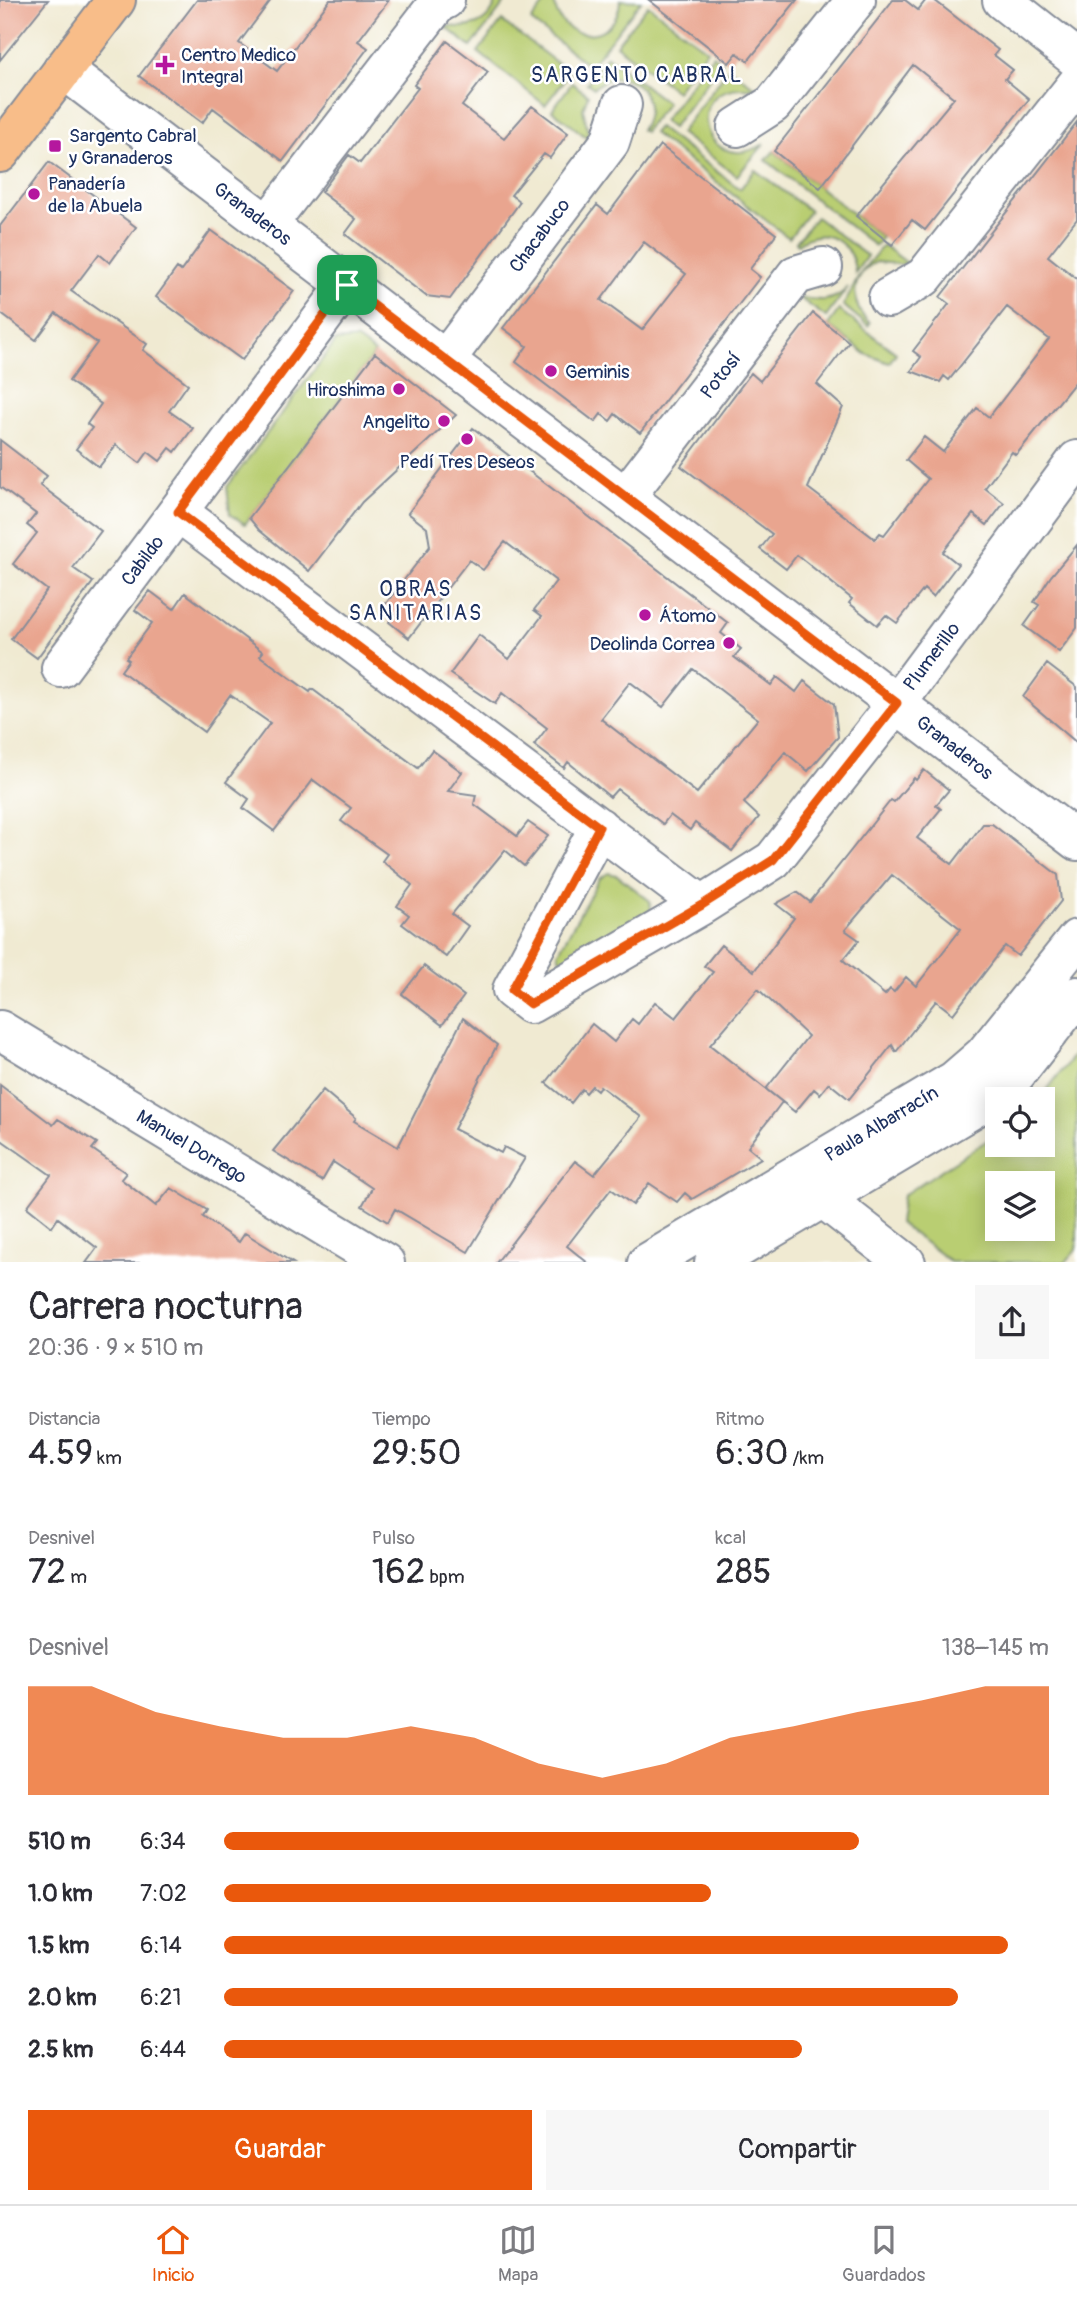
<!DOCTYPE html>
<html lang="es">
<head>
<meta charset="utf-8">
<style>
  :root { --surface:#fff; --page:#f7f7f7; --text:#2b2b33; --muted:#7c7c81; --line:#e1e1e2; --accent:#ea580c }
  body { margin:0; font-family:Pangolin,sans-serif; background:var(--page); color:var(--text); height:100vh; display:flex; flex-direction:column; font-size:26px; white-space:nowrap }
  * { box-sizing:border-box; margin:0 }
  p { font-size:23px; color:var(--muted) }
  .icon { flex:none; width:38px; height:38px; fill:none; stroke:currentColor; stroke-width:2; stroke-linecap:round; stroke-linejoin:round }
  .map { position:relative; height:1262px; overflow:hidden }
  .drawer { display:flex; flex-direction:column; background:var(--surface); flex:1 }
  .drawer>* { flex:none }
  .controls { position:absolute; left:985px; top:1087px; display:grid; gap:14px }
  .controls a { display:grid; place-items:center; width:70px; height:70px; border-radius:0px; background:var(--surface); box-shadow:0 4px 18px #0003; font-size:35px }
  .pin { position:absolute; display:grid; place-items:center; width:60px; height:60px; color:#fff; margin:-30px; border-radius:14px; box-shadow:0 4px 10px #0006 }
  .round { display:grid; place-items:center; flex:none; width:74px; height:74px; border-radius:0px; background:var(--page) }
  .headline { display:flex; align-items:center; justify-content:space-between; height:119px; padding:0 28px }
  h1 { font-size:38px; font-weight:600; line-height:52px }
  .metrics { display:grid; grid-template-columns:repeat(3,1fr); gap:10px; height:119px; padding:7px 28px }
  .metrics div { display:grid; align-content:center }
  .metrics b { font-size:35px; font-weight:600 }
  .metrics small { font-size:19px; font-weight:400 }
  .metrics p { font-size:19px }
  .chart { height:196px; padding:14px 28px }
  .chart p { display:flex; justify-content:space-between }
  .chart svg { width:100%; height:126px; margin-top:7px; fill:var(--accent); opacity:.7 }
  .action { display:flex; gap:14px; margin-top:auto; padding:14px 28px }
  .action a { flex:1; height:80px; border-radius:0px; background:var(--accent); color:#fff; font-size:28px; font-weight:600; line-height:80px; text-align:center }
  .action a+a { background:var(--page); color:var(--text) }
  ul { padding:0 28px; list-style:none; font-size:23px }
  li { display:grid; grid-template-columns:112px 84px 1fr; align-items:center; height:52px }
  li i { height:18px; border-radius:9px; background:var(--accent) }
  .dock { display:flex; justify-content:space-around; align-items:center; height:98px; border-top:2px solid var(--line); background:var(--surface); font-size:19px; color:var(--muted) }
  .dock a { display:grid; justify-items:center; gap:4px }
  .dock .active { color:var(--accent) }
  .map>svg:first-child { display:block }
</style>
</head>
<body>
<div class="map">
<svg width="1077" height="1263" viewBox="0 0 1077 1263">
  <rect width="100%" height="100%" fill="#fff"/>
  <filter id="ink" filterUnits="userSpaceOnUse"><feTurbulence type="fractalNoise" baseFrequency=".0143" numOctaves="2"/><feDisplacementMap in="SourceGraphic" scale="14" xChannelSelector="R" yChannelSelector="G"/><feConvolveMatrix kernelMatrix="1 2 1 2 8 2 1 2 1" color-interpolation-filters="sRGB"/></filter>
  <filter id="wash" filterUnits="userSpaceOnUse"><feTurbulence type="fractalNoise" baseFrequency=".00686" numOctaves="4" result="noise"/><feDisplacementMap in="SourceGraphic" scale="28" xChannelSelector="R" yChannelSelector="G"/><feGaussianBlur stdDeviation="1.57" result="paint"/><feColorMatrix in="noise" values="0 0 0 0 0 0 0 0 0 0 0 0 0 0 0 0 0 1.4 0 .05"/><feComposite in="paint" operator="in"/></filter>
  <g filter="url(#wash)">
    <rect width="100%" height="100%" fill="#f0ead2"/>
    <path fill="#b9ce72" stroke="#6a7e68" stroke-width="2" fill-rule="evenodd" d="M 497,0 L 507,0 L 471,47 L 443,25 C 468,30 488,27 497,0 Z
      M 547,0 L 554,0 C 557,45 619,45 620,0 L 641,1 L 590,66 L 531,21 Z
      M 648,5 L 707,50 L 676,91 L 616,45 Z
      M 502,21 L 570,73 L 545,105 L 478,52 Z
      M 713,55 L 722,62 L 672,128 L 663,121 Z
      M 607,56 L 667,103 L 644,132 L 641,130 C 664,96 626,60 594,88 L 587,83 Z
      M 729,68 L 759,90 C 677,72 699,182 764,144 L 737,176 L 680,133 Z
      M 572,83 L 588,95 L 583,109 L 590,140 L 552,110 Z
      M 658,127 L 740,189 L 755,170 L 810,211 L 789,238 L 653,133 Z
      M 774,151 L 882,237 L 875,246 L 766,160 Z
      M 816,217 L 867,256 L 855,273 C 854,242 823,224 798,244 L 796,242 Z
      M 883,245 L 910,265 L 876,262 C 850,274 849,306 870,323 L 868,326 L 843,305 C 850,296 852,288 857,279 C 864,267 875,256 883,245 Z
      M 848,287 L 826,317 L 798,297 C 817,301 834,304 848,287 Z
      M 839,310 L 896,353 L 889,363 L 866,354 L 828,325 Z
      M 356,339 L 375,353 L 245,524 L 230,514 L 227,487 L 336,341 Z
      M 608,873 L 617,875 L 650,901 L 651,910 L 566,959 L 560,959 L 558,953 L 599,879 Z
      M 1077,1051 L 1077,1249 L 1066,1262 L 951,1262 L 899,1223 L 903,1195 L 997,1134 L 998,1144 L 1043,1144 L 1043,1099 L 1040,1099 ZM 998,1183 L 1043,1183 L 1043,1228 L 998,1228 Z"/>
    <g id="blocks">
      <path fill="#e9a58f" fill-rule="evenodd" d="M 0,0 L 48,0 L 0,60 Z
        M 197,0 L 271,0 L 239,43 L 277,71 L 330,0 L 389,0 L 358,41 L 368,48 L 283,161 L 213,108 L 202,123 L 139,76 Z
        M 649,0 L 797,0 L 748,61 L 737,53 L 729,63 Z
        M 893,0 L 905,0 L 918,10 L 926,0 L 934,0 L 998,50 L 994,55 L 1013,70 L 1005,79 L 1029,99 L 925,230 L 912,220 L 892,245 L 856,216 L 954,98 L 933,81 L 913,65 L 820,188 L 774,151 Z
        M 447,41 L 488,72 L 462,106 L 504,138 L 532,106 L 568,133 L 550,158 L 544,154 L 511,195 L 520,202 L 450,299 L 426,296 L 345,234 L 356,219 L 321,192 L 349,155 L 360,163 L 418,88 L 414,85 Z
        M 1077,122 L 1077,219 L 1048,256 L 1077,279 L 1077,380 L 1016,455 L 1012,452 L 985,488 L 1004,503 L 987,525 L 973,514 L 943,552 L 958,564 L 933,597 L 924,589 L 897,623 L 886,615 L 877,625 L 849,603 L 852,599 L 797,555 L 786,569 L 760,549 L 772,534 L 681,466 L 751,373 L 760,381 L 813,313 L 849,342 L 817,384 L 843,407 L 808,488 L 875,539 L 880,533 L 884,535 L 928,479 L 906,460 L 924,437 L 943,452 L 977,408 L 989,417 L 1049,339 L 1007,307 L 949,380 L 944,376 L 940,382 L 911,371 L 921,357 L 913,351 L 949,304 L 940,297 Z
        M 660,145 L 776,234 L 750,269 L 760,277 L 640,433 L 615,414 L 610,421 L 601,414 L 595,422 L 516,362 L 527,346 L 503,328 L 597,205 L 608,214 ZM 644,242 L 686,274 L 642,330 L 601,300 Z
        M 49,162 L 136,227 L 110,263 L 99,254 L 71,291 L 147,344 L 143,350 L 188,384 L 169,411 L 193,428 L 175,452 L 170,448 L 160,461 L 148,452 L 140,463 L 116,445 L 99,467 L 76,449 L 92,428 L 87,424 L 101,404 L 69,381 L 97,343 L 56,313 L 36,340 L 0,313 L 0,226 Z
        M 211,230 L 294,291 L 242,360 L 156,297 L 177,268 L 181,271 Z
        M 375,353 L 456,415 L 362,502 L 309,571 L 259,530 L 249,518 Z
        M 473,428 L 728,623 L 721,633 L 741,649 L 734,657 L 771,685 L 777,677 L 796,692 L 804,681 L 834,704 L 838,737 L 808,771 L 785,752 L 744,803 L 759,817 L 732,851 L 695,823 L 690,830 L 670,815 L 663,824 L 617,789 L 610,797 L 568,762 L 564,768 L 534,745 L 547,728 L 502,693 L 495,704 L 450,674 L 479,635 L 509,659 L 542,616 L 534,610 L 556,581 L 505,542 L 483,570 L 469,560 L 409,638 L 389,622 L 394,614 L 384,606 L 430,546 L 427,528 L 408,513 ZM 693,669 L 758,719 L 697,793 L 601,719 L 630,682 L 663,707 Z
        M 0,440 L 47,476 L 40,485 L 101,531 L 73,568 L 93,582 L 37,658 L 11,639 L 47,590 L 13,564 L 37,533 L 27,525 L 36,514 L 0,487 Z
        M 1077,545 L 1077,628 L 1059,652 L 1024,626 L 1039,605 L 1034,602 L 1051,576 Z
        M 150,591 L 174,609 L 185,593 L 263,652 L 260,656 L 310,692 L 312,689 L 418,768 L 432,750 L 462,772 L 448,791 L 476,795 L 474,804 L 517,836 L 528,822 L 548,836 L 524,866 L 505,850 L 452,914 L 468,926 L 446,957 L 402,924 L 409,915 L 397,906 L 412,885 L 382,861 L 387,854 L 341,821 L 351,808 L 313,780 L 274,831 L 243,808 L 249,799 L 226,782 L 270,723 L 230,695 L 204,732 L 121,671 L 129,660 L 126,658 L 152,623 L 135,610 Z
        M 1047,664 L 1077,687 L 1077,743 L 1023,697 Z
        M 924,770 L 949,790 L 936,805 L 941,809 L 917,838 L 952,864 L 983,824 L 992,824 L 1058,875 L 1061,901 L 1018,956 L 1005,946 L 953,1014 L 936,1001 L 896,1052 L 892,1045 L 849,1099 L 829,1083 L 820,1094 L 814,1089 L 795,1112 L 766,1089 L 808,1036 L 758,989 L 710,1045 L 782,1102 L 748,1147 L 761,1158 L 692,1199 L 685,1193 L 677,1202 L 649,1183 L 633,1205 L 611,1189 L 567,1246 L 588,1263 L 496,1263 L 575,1161 L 594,1175 L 641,1117 L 600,1086 L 597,1090 L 592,1086 L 586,1093 L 582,1089 L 571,1103 L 546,1083 L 592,1024 L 614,1042 L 632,1019 L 638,1024 L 655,1002 L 676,1018 L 713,972 L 704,966 L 721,945 L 754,971 L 794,918 L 776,904 L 797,892 L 810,902 L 891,800 L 894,802 L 914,778 L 916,780 ZM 892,875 L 961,929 L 916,986 L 906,977 L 894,992 L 890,989 L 885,995 L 843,960 L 859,940 L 845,930 Z
        M 424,966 L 464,996 L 442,1025 L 402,994 Z
        M 463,1018 L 497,1045 L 454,1129 L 501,1153 L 504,1147 L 525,1158 L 468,1252 L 395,1209 L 388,1222 L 362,1206 L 372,1188 L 333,1162 L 322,1181 L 273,1151 L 323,1090 L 356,1118 L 354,1121 L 398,1147 Z
        M 0,1085 L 53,1125 L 58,1119 L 97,1143 L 92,1149 L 126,1173 L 121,1179 L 156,1206 L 171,1188 L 207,1210 L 203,1217 L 239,1242 L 245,1233 L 293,1263 L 86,1263 L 97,1248 L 58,1218 L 52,1227 L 27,1207 L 51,1175 L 0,1139 Z"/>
    </g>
  </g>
  <g filter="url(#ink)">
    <use href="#blocks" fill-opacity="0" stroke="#868c98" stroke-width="2"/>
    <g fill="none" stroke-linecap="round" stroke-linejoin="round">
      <g stroke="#868c98" stroke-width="42">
        <path id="minor" d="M 1002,0 L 1077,59
          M 63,69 L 1077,841
          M 737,127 L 773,104 L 856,0
          M 268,224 L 439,2 L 445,0
          M 888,298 L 924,277 L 1077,84
          M 446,359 L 610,142 L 622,105
          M 626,496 L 796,275 L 823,267
          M 178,512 L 702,905
          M 61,668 L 347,285
          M 599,827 L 512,990 L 530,1004 L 702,905 L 773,860 L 897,703 L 1077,460
          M 0,1030 L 385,1263
          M 806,1185 L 906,1263
          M 647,1263 L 955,1080 L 984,1055 L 1077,939
          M 714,1263 L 981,1104 L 1016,1074 L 1077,996"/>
      </g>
      <g stroke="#868c98" stroke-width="42">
        <path id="major" d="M 0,153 L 116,0"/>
      </g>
      <use href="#minor" stroke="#fff" stroke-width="38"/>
      <use href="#major" stroke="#f8bd89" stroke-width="38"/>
    </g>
  </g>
  <g fill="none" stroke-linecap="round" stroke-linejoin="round" filter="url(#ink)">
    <g stroke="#fff" stroke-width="14">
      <path id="route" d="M 347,285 L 897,703 L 773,860 L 702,905 L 530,1004 L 512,990 L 599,827 L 178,512 Z"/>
    </g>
    <use href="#route" stroke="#ea580c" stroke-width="9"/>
  </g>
  <g fill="#b5179e" stroke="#fff" stroke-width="2.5">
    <path d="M161.5 54.5h7v7h7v7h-7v7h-7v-7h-7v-7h7z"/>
    <rect x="48" y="139" width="14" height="14" rx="3.5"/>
    <circle cx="34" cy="194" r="7"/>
    <circle cx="551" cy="371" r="7"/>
    <circle cx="399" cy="389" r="7"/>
    <circle cx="444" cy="421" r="7"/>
    <circle cx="467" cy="439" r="7"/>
    <circle cx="645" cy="615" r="7"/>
    <circle cx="729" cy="643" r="7"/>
  </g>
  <g text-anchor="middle" stroke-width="5" stroke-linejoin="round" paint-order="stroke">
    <g font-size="19" fill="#1b2f5e" stroke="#fff" text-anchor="start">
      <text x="181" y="61">Centro Medico<tspan x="181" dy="22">Integral</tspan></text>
      <text x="69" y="142">Sargento Cabral<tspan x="69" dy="22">y Granaderos</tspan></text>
      <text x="48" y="190">Panadería<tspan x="48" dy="22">de la Abuela</tspan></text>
      <text x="565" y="378">Geminis</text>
      <text x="385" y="396" text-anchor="end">Hiroshima</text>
      <text x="430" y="428" text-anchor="end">Angelito</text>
      <text x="467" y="468" text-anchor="middle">Pedí Tres Deseos</text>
      <text x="659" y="622">Átomo</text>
      <text x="715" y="650" text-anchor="end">Deolinda Correa</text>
    </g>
    <g font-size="19" fill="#1b2f5e" stroke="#fff">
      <text transform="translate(253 213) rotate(37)" y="7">Granaderos</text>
      <text transform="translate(539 235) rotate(-53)" y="7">Chacabuco</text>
      <text transform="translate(720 375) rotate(-52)" y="7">Potosí</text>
      <text transform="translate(142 560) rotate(-53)" y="7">Cabildo</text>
      <text transform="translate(931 656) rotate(-53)" y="7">Plumerillo</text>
      <text transform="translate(955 747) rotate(38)" y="7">Granaderos</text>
      <text transform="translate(881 1123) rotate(-31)" y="7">Paula Albarracín</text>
      <text transform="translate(192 1146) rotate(31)" y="7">Manuel Dorrego</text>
    </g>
    <g font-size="21" letter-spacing="2" fill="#1b2f5e" stroke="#fff">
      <text x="637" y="82">SARGENTO CABRAL</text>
      <text x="416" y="596">OBRAS<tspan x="416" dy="24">SANITARIAS</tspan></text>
    </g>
  </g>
</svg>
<div class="controls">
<a><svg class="icon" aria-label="locate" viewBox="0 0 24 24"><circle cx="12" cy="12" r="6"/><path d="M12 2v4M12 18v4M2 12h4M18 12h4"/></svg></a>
<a><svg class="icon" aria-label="layers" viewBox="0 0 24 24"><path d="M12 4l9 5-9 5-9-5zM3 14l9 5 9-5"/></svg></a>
</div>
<div class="pin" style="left:347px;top:285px;background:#1e9e55"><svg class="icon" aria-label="arrive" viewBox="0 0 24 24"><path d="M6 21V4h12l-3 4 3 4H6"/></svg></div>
</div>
<section class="drawer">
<div class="headline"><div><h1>Carrera nocturna</h1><p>20:36 · 9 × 510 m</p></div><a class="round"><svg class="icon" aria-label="share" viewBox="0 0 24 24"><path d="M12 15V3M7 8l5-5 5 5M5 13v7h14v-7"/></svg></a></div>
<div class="metrics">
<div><p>Distancia</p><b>4.59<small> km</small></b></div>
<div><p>Tiempo</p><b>29:50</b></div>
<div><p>Ritmo</p><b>6:30<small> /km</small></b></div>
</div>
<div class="metrics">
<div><p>Desnivel</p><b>72<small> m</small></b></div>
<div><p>Pulso</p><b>162<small> bpm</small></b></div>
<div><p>kcal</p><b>285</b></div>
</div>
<div class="chart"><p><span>Desnivel</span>138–145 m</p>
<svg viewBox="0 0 160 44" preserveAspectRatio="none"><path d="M0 44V6L10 6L20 15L30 20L40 24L50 24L60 20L70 24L80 33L90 38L100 33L110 24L120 20L130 15L140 11L150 6L160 6V44z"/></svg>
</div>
<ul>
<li><b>510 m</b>6:34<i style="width:77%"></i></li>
<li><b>1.0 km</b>7:02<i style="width:59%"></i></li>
<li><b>1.5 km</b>6:14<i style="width:95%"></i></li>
<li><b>2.0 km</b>6:21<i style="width:89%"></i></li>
<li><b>2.5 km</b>6:44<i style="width:70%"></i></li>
</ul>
<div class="action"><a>Guardar</a><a>Compartir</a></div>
</section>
<nav class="dock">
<a class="active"><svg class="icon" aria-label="home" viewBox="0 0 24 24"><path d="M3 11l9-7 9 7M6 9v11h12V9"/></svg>Inicio</a>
<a><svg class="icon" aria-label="map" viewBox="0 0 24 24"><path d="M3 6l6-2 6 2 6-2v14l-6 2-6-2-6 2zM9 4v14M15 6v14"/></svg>Mapa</a>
<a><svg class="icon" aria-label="saved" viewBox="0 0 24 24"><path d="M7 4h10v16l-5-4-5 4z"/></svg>Guardados</a>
</nav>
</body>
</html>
